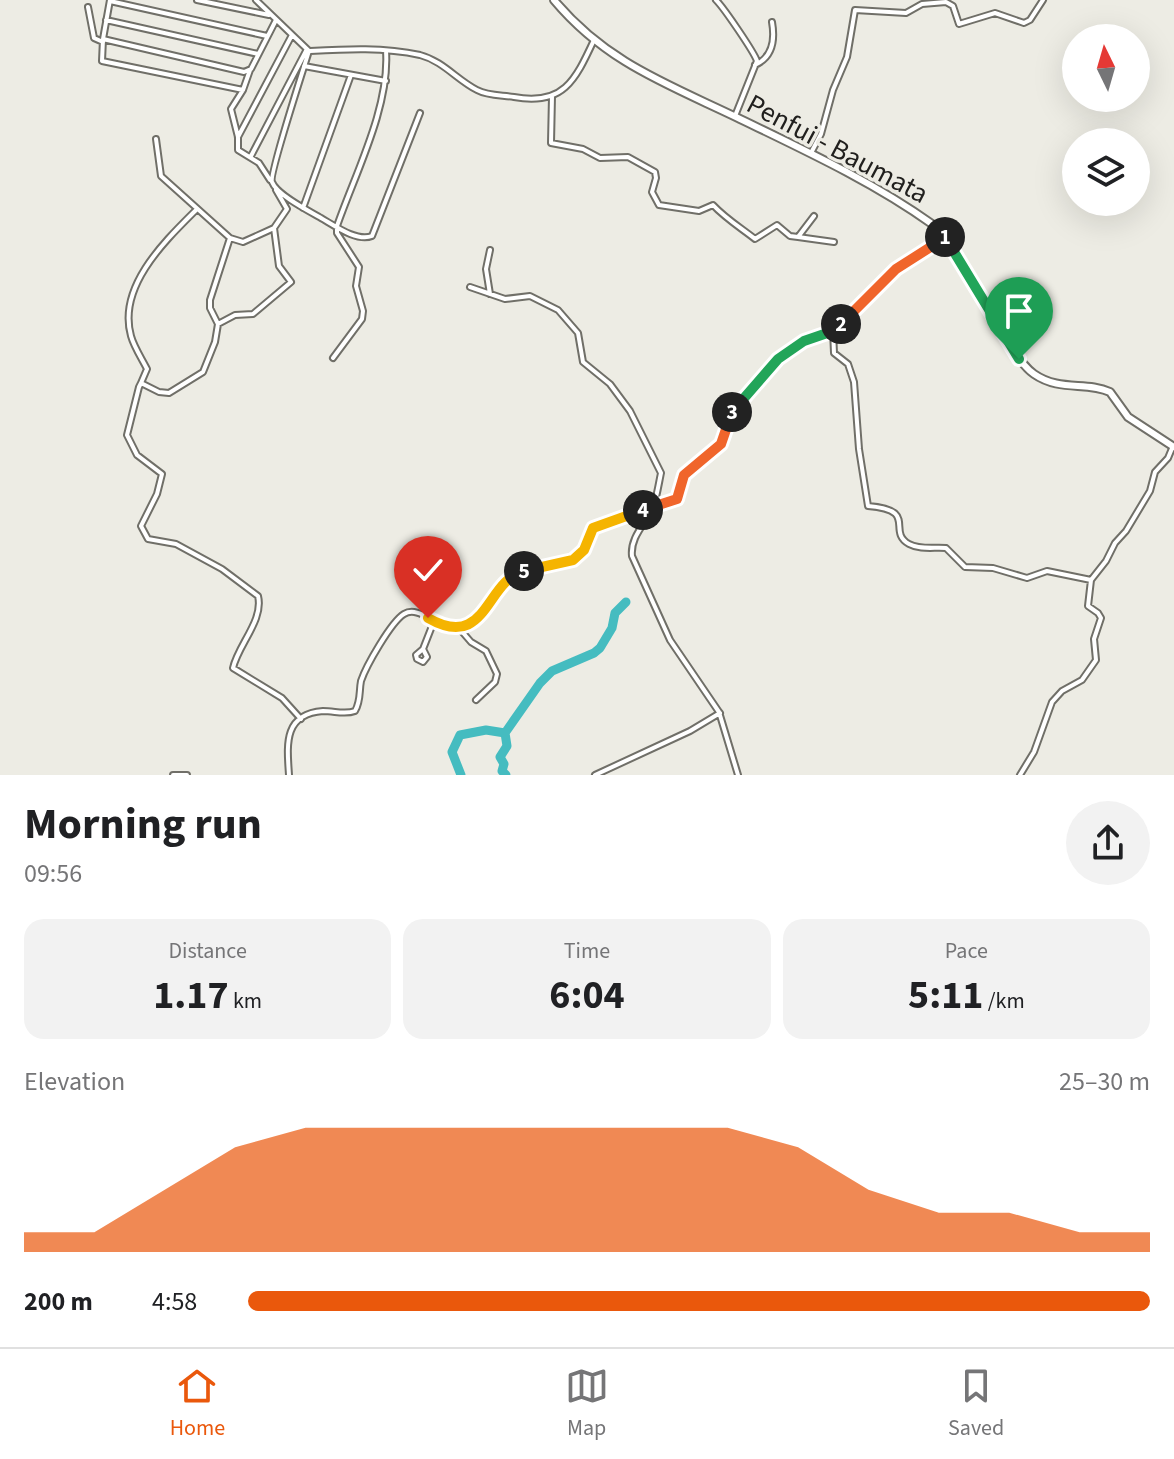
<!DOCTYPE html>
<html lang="en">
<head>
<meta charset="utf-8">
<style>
  :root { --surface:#fff; --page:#f2f2f2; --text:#202124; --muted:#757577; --line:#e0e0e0; --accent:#ea580c }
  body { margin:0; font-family:"Source Sans 3",sans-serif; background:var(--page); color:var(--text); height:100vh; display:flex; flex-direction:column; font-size:30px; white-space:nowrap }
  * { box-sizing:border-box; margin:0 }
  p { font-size:26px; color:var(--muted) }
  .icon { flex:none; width:44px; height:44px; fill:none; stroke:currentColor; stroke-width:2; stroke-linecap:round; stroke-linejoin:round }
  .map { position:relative; height:775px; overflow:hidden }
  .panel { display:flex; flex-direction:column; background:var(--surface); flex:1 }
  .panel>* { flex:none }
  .needle { width:52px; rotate:355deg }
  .tools { position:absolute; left:1062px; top:24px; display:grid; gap:16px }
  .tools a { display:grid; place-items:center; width:88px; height:88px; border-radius:50%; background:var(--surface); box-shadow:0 8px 32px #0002; font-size:40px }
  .pin { position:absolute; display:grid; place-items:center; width:68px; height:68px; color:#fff; margin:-82px -34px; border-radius:50% 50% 50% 0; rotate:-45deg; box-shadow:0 0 8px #0007 }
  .pin .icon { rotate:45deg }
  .km { position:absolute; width:40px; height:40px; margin:-20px; border-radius:50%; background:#222; color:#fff; font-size:22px; line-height:40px; text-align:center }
  .round { display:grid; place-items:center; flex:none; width:84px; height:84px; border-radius:42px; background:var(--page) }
  .head { display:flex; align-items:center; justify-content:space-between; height:136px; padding:0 24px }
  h1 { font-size:44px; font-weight:700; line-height:60px }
  .figures { display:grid; grid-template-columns:repeat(3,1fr); gap:12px; height:136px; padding:8px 24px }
  .figures div { display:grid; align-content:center; border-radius:20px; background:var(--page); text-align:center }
  .figures b { font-size:40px; font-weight:700 }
  .figures small { font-size:22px; font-weight:400 }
  .figures p { font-size:22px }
  .chart { height:224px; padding:16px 24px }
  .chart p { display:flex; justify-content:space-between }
  .chart svg { width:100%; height:144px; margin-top:8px; fill:var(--accent); opacity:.7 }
  ul { padding:0 24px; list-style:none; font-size:26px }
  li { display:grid; grid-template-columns:128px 96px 1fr; align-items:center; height:60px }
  li i { height:20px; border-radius:10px; background:var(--accent) }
  .tabs { display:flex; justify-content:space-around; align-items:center; height:112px; border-top:2px solid var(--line); background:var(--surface); font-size:22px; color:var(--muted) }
  .tabs a { display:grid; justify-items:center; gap:4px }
  .tabs .active { color:var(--accent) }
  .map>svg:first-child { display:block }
</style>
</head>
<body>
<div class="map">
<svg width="1174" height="775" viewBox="0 0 1174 775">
  <rect width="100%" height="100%" fill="#edece4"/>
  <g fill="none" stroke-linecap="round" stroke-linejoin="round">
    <path stroke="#45bcc0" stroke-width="9" d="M 505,733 L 507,746 L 500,757 L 504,764 L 502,771 L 506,775
      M 461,775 L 452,752 L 460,735 L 486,730 L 505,733 L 540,683 L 552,671 L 594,653 L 600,648 L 612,628 L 615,613 L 626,602"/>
    <g stroke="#706f68" stroke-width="8">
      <path id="street" d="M 110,0 L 103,39 L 244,72 L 251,69 L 276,20
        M 197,0 L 269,15
        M 256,0 L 309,51 C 347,49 383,47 420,55 C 443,61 457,80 477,90 C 488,96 502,95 514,97 C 563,106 575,81 594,40
        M 716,0 C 724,8 754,52 757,61 L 735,116
        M 110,1 L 267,36
        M 88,7 L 94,38 L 103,42
        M 106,20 L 258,54
        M 103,39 L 102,61 L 243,90 L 250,70
        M 309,51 C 304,67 269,175 272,182 C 277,195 309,211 321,218 C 335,226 357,242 372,236 L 420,113
        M 755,65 C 773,57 775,39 772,22
        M 304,66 L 386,81
        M 243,90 L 231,109 L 238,137 L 238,150 L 259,163 L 270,180
        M 552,96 L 551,143 L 583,149 L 600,158 L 628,157 L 655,172 L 656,178 L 652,192 L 659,205 L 699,211 L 713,205 C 725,218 741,228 755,239 L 777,225 L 790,236 L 798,237 L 814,216
        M 238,137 L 292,35
        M 156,139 L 161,176 L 230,238 L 210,300 L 210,308 L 218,324 L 235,315 L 253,314 L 291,282 L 279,266 L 274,228 L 287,209 L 276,190
        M 811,153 L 821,134 L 833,90 L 847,57 L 855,10 L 906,13 L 922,4 L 946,2 L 953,6 L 959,24 L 995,13 L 1024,23 L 1030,20 L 1043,0
        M 251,156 L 307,49
        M 303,208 L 351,75
        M 798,237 L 834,242
        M 230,238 L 243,242 L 274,228
        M 470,287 L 505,299 L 530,296 L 558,310 L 578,333 L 583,362 L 610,384 L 630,411 L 661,473 C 659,482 656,502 652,510 C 644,525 630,538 632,556 L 670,640 L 719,712 L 738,775
        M 490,294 L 486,269 L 490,250
        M 218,324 L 215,342 L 203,372 L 169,393 L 159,392 L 141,383 L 139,387 L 127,435 L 137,455 L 162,474 L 157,494 L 141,526 L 148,539 L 176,544 L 222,569 L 258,596 C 264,620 238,645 233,668 L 282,698 L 301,719
        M 833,331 L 834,353 L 848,364 L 854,382 L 859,449 L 868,506 C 919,510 886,531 909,544 C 920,550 934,547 946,548 L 965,567 L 993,568 L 1027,578 L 1047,571 L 1091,580 L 1106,561 L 1115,543 L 1126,531 L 1150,491 L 1155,472 L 1168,458 L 1173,446
        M 333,358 L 362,319 L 363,311 L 356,286 L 359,267 L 337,233 L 337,226 C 355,174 390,107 386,51
        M 141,383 L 147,369 C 142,359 134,347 131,336 C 117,286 166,240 197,209
        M 458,627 L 471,642 L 486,651 L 497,674 L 495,682 L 476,700
        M 423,649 L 427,657 L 423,662 L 417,659 L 416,655 L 423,649 L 434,621
        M 173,775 L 187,775
        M 289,775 C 287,745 283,714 323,711 C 335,711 345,715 355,711 C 361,701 359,691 361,681 C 366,666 391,622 404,614 C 420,604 440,632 461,626 C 491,617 491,589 513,575 C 532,563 559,572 577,557 C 588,549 586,535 596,527 L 675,500 L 683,477 L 719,448 L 733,410 L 772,365 L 804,341 L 836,329 L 896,269 L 925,252 L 942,232
        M 595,775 L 690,731 L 720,713
        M 1020,775 L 1034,752 L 1052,702 L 1062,691 L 1082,680 L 1096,660 L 1094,639 L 1101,618 L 1098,613 L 1088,606 L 1091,580"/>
    </g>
    <g stroke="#706f68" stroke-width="10">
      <path id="secondary" d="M 554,0 C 606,62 665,83 736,117 C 802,149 872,181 932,224 C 960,244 989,315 1011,346 C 1017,356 1024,367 1034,374 C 1060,392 1086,381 1110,392 L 1128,417 L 1174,447"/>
    </g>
    <use href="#street" stroke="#fff" stroke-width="4"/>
    <use href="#secondary" stroke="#fff" stroke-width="6"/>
  </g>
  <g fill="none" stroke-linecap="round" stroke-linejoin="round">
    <g stroke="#fff" stroke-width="16">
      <path id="split-1" d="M 945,237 L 1019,359"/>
    </g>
    <g stroke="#fff" stroke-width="16">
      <path id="split-2" d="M 841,324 L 896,269 L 929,248 L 942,232 L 945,237"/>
    </g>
    <g stroke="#fff" stroke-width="16">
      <path id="split-3" d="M 732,412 L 778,359 L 804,341 L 833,331 L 841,324"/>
    </g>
    <g stroke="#fff" stroke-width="16">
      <path id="split-4" d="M 643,510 L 677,499 L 684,475 L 721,444 L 732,412"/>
    </g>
    <g stroke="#fff" stroke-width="16">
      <path id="split-5" d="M 524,571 L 573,560 L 584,550 L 593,528 L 643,510"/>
    </g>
    <g stroke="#fff" stroke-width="16">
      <path id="split-6" d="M 428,618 C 487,652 485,581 524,571"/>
    </g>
    <use href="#split-1" stroke="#22a559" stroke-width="10"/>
    <use href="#split-2" stroke="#f0652b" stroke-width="10"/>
    <use href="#split-3" stroke="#22a559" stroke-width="10"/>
    <use href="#split-4" stroke="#f0652b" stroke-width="10"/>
    <use href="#split-5" stroke="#f5b400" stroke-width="10"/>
    <use href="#split-6" stroke="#f5b400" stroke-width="10"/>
  </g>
  <g text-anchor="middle" stroke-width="7" stroke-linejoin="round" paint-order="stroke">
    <g font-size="28" fill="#21201e" stroke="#edece4">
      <text transform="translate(838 148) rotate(28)" y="10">Penfui - Baumata</text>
    </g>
  </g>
</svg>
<div class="tools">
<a><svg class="needle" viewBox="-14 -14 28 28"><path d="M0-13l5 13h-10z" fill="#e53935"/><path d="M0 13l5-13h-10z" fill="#757577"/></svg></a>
<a><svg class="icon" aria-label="layers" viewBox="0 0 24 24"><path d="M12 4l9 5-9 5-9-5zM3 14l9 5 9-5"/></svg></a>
</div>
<div class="pin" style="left:1019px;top:359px;background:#1e9e55"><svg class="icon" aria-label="arrive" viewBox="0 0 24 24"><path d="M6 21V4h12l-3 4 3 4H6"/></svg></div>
<div class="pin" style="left:428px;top:618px;background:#d93025"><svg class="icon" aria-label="check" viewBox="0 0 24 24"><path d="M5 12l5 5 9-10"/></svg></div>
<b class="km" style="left:945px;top:237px">1</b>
<b class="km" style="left:841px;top:324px">2</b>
<b class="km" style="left:732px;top:412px">3</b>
<b class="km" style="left:643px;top:510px">4</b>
<b class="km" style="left:524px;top:571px">5</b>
</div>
<section class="panel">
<div class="head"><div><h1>Morning run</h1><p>09:56</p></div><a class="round"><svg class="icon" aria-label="share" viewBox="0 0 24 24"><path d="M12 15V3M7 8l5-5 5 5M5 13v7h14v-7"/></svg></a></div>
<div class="figures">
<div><p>Distance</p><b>1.17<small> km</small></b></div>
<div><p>Time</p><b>6:04</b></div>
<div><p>Pace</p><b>5:11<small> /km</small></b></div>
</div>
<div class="chart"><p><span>Elevation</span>25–30 m</p>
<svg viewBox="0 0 160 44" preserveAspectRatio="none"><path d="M0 44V38L10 38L20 25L30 12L40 6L50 6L60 6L70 6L80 6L90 6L100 6L110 12L120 25L130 32L140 32L150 38L160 38V44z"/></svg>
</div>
<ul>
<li><b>200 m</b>4:58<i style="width:100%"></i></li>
</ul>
</section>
<nav class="tabs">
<a class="active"><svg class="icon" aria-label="home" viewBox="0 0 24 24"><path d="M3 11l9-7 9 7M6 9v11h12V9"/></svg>Home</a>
<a><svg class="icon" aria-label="map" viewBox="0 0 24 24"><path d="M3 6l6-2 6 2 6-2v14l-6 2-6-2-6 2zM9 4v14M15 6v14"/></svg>Map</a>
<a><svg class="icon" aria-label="saved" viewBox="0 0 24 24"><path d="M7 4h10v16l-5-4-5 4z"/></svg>Saved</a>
</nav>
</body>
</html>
